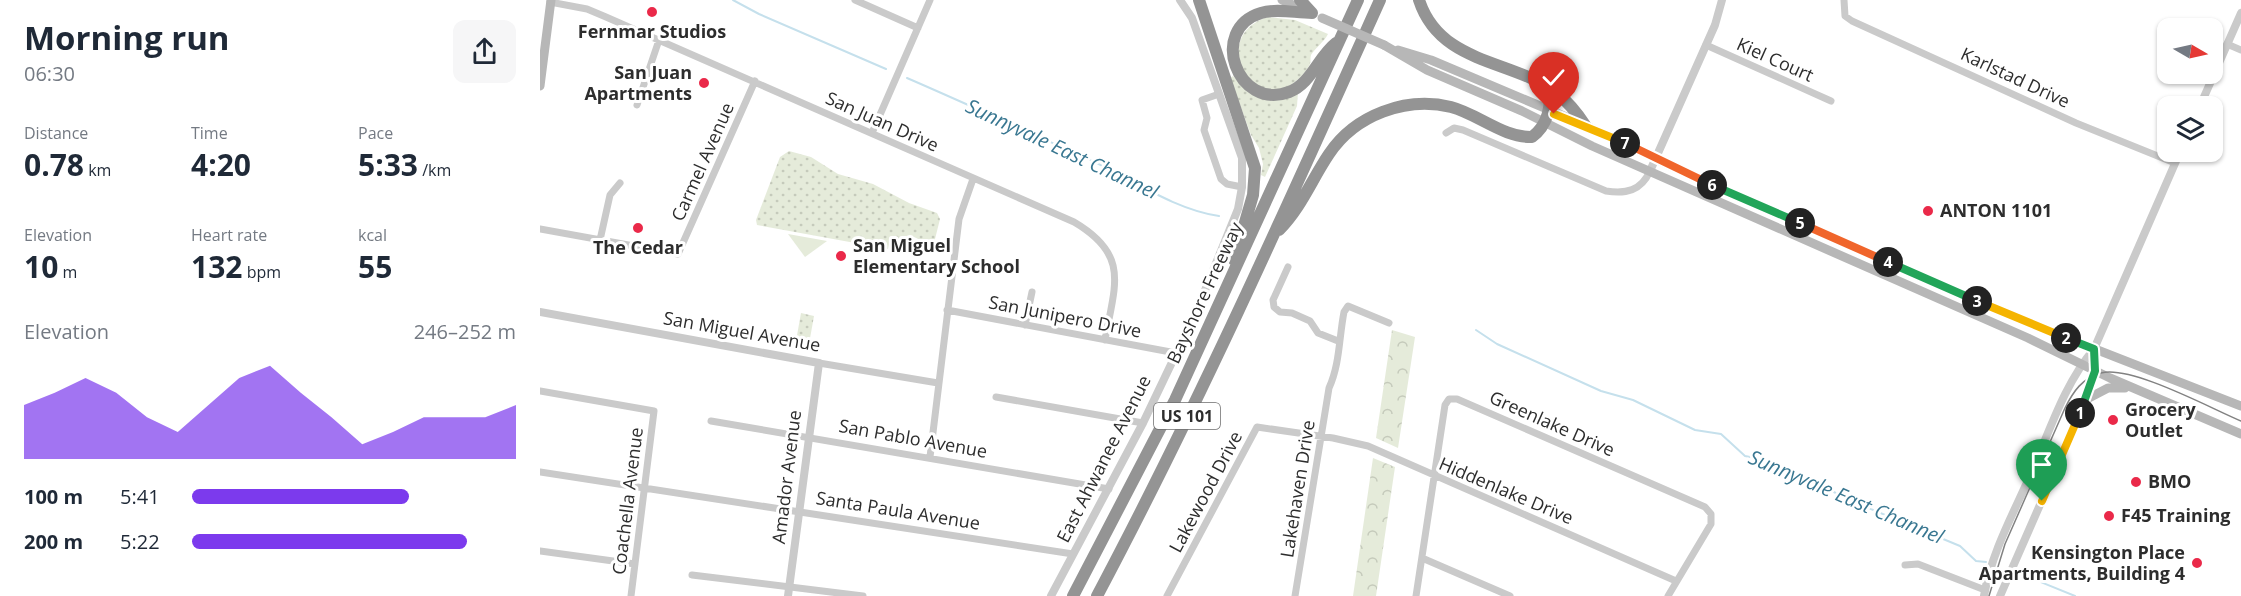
<!DOCTYPE html>
<html lang="en">
<head>
<meta charset="utf-8">
<style>
  :root { --surface:#fff; --page:#f6f6f7; --text:#1f2937; --muted:#747a83; --accent:#7c3aed }
  body { margin:0; font-family:"Open Sans",sans-serif; background:var(--page); color:var(--text); height:100vh; display:flex; flex-direction:column; font-size:22px; white-space:nowrap }
  * { box-sizing:border-box; margin:0 }
  p { font-size:20px; color:var(--muted) }
  .icon { flex:none; width:33px; height:33px; fill:none; stroke:currentColor; stroke-width:2; stroke-linecap:round; stroke-linejoin:round }
  .map { position:relative; flex:1; overflow:hidden }
  .details { display:flex; flex-direction:column; background:var(--surface); width:540px }
  .details>* { flex:none }
  .needle { width:39px; rotate:99deg }
  .tools { position:absolute; left:1617px; top:18px; display:grid; gap:12px }
  .tools a { display:grid; place-items:center; width:66px; height:66px; border-radius:12px; background:var(--surface); box-shadow:0 2px 4px #0004; font-size:30px }
  .pin { position:absolute; display:grid; place-items:center; width:51px; height:51px; color:#fff; margin:-62px -26px; border-radius:50% 50% 50% 0; rotate:-45deg; box-shadow:0 0 6px #0007 }
  .pin .icon { rotate:45deg }
  .km { position:absolute; width:30px; height:30px; margin:-15px; border-radius:50%; background:#222; color:#fff; font-size:16px; line-height:30px; text-align:center }
  .round { display:grid; place-items:center; flex:none; width:63px; height:63px; border-radius:12px; background:var(--page) }
  .head { display:flex; align-items:center; justify-content:space-between; height:102px; padding:0 24px }
  h1 { font-size:33px; font-weight:700; line-height:45px }
  .metrics { display:grid; grid-template-columns:repeat(3,1fr); gap:9px; height:102px; padding:6px 24px }
  .metrics div { display:grid; align-content:center }
  .metrics b { font-size:30px; font-weight:700 }
  .metrics small { font-size:16px; font-weight:400 }
  .metrics p { font-size:16px }
  .chart { height:168px; padding:12px 24px }
  .chart p { display:flex; justify-content:space-between }
  .chart svg { width:100%; height:108px; margin-top:6px; fill:var(--accent); opacity:.7 }
  ul { padding:0 24px; list-style:none; font-size:20px }
  li { display:grid; grid-template-columns:96px 72px 1fr; align-items:center; height:45px }
  li i { height:15px; border-radius:8px; background:var(--accent) }
  main { display:flex; flex:1; min-height:0 }
  .map>svg:first-child { display:block }
</style>
</head>
<body>
<main>
<section class="details">
<div class="head"><div><h1>Morning run</h1><p>06:30</p></div><a class="round"><svg class="icon" aria-label="share" viewBox="0 0 24 24"><path d="M12 15V3M7 8l5-5 5 5M5 13v7h14v-7"/></svg></a></div>
<div class="metrics">
<div><p>Distance</p><b>0.78<small> km</small></b></div>
<div><p>Time</p><b>4:20</b></div>
<div><p>Pace</p><b>5:33<small> /km</small></b></div>
</div>
<div class="metrics">
<div><p>Elevation</p><b>10<small> m</small></b></div>
<div><p>Heart rate</p><b>132<small> bpm</small></b></div>
<div><p>kcal</p><b>55</b></div>
</div>
<div class="chart"><p><span>Elevation</span>246–252 m</p>
<svg viewBox="0 0 160 44" preserveAspectRatio="none"><path d="M0 44V22L10 17L20 11L30 17L40 27L50 33L60 22L70 11L80 6L90 17L100 27L110 38L120 33L130 27L140 27L150 27L160 22V44z"/></svg>
</div>
<ul>
<li><b>100 m</b>5:41<i style="width:67%"></i></li>
<li><b>200 m</b>5:22<i style="width:85%"></i></li>
</ul>
</section>
<div class="map">
<svg width="1701" height="596" viewBox="0 0 1701 596">
  <defs>
    <pattern id="grass-dots" width="8" height="8" patternUnits="userSpaceOnUse" patternTransform="scale(1.5)"><rect width="8" height="8" fill="#e5ebda"/><path d="M2 2h.1M6 6h.1" fill="none" stroke="#c5cabb" stroke-width="1.8" stroke-linecap="round"/></pattern>
    <pattern id="park-crowns" width="20" height="18" patternUnits="userSpaceOnUse" patternTransform="scale(1.5)"><rect width="20" height="18" fill="#e5ebda"/><path d="M2 6a3 3 0 1 1 6 0M12 15a3 3 0 1 1 6 0" fill="none" stroke="#c5cabb"/></pattern>
  </defs>
  <rect width="100%" height="100%" fill="#fff"/>
  <path fill="url(#grass-dots)" d="M 728,17 L 755,20 L 788,34 C 784,42 775,48 771,55 C 770,58 771,61 770,64 C 766,73 755,83 747,87 C 706,106 672,34 728,17 Z
    M 693,76 L 705,88 L 758,92 L 757,106 L 725,177 L 721,175 L 723,164 L 719,148 L 711,135 L 690,78 Z
    M 249,151 L 271,157 L 298,174 L 333,184 L 369,203 L 397,213 L 400,219 L 394,243 L 389,244 L 374,237 L 360,241 L 350,240 L 348,249 L 217,225 L 216,220 L 240,157 Z
    M 261,313 L 274,316 L 269,344 L 256,341 Z"/>
  <path fill="url(#park-crowns)" d="M 852,330 L 875,337 L 858,448 L 836,438 Z
    M 833,458 L 855,467 L 836,596 L 813,596 Z"/>
  <path fill="#e5ebda" d="M 248,234 L 287,241 L 265,257 Z"/>
  <g fill="none" stroke-linecap="round" stroke-linejoin="round">
    <path stroke="#c5e0ec" stroke-width="2" d="M 193,0 L 219,14 L 346,69
      M 367,78 C 427,104 486,131 546,158 C 589,177 632,209 679,216
      M 936,330 L 957,344 L 1061,391 L 1093,400 L 1155,430 L 1181,434 L 1205,456 L 1225,460 L 1326,507 L 1420,546 L 1436,561 L 1446,562
      M 1476,572 L 1535,596"/>
    <path stroke="#cacaca" stroke-width="7" d="M 315,0 L 378,28
      M 1304,0 L 1305,16 L 1312,21 L 1536,123 L 1635,163
      M 10,2 L 47,9 L 66,17 L 534,222 C 590,255 575,284 565,340
      M 1687,44 L 1701,50
      M 1166,45 L 1291,101
      M 679,94 L 662,100 L 667,118 L 664,130 L 681,179 L 687,184 L 702,187
      M 97,105 L 119,40
      M 332,133 L 390,0
      M 906,133 L 914,128 L 923,130 L 1066,191 C 1086,194 1101,191 1110,171
      M 0,229 L 138,254 L 215,81
      M 60,240 L 70,195 L 80,183
      M 748,267 L 733,300 L 734,307 L 740,312 L 752,313 L 770,321 L 778,333 L 798,341
      M 407,310 L 636,353
      M 485,325 L 492,292
      M 279,363 L 398,383
      M 0,391 L 114,411 L 91,596
      M 456,397 L 603,423
      M 171,421 L 569,489
      M 390,457 L 419,219 L 433,179
      M 0,472 L 533,554
      M 0,551 L 95,564
      M 882,558 L 970,596
      M 1365,565 L 1378,564 L 1445,590
      M 152,575 L 323,596
      M 627,596 L 717,427 L 793,438 L 828,446 L 1136,581
      M 755,596 L 789,388 C 800,364 799,337 804,312 L 808,306 L 849,323
      M 876,596 L 905,405 L 909,399 L 917,399 L 1165,507 L 1171,514 L 1171,524 L 1128,596"/>
    <path stroke="#cacaca" stroke-width="8" d="M 1660,106 L 1701,13
      M 1110,171 L 1175,25 L 1182,0
      M 0,312 L 279,363 L 248,596
      M 511,596 L 603,423 L 657,310 L 698,209 L 702,187 L 702,158 L 652,18 L 640,0
      M 1444,596 C 1451,554 1473,514 1490,476 C 1509,433 1524,384 1554,349 L 1640,152
      M 1460,596 L 1542,409 L 1555,371 L 1554,349"/>
    <path stroke="#b7b7b7" stroke-width="9" d="M 742,0 L 766,11
      M 844,45 L 887,70 L 982,111 L 1052,146 L 1488,338 L 1570,378 L 1701,434
      M 858,50 L 891,60 L 1045,125 L 1151,176 L 1491,324 L 1701,406
      M 0,86 L 11,0
      M 1545,400 L 1568,388 L 1585,388"/>
    <path stroke="#949494" stroke-width="12" d="M 659,0 L 715,168 L 713,195 L 694,260
      M 760,0 L 772,13
      M 879,0 C 900,65 972,59 1017,93 C 1028,102 1037,113 1045,125
      M 772,13 C 755,13 737,8 721,13 C 668,29 697,111 749,92 C 771,84 778,57 796,43
      M 739,230 C 761,208 772,179 789,154 C 815,115 866,96 911,107 C 938,114 964,138 992,137 C 1007,126 1013,105 1008,88
      M 533,596 L 635,400 L 818,0
      M 557,596 C 660,402 750,200 840,0"/>
    <path stroke="#828282" stroke-width="1.5" d="M 1449,596 L 1465,544 L 1525,408 C 1533,392 1542,378 1561,373 C 1591,365 1670,408 1701,421"/>
    <path stroke="#b7b7b7" stroke-width="9" d="M 782,18 L 844,45"/>
  </g>
  <g fill="none" stroke-linecap="round" stroke-linejoin="round">
    <g stroke="#fff" stroke-width="12">
      <path id="split-1" d="M 1502,501 L 1540,413"/>
    </g>
    <g stroke="#fff" stroke-width="12">
      <path id="split-2" d="M 1526,338 L 1554,349 L 1555,371 L 1540,413"/>
    </g>
    <g stroke="#fff" stroke-width="12">
      <path id="split-3" d="M 1437,301 L 1526,338"/>
    </g>
    <g stroke="#fff" stroke-width="12">
      <path id="split-4" d="M 1348,262 L 1437,301"/>
    </g>
    <g stroke="#fff" stroke-width="12">
      <path id="split-5" d="M 1260,223 L 1348,262"/>
    </g>
    <g stroke="#fff" stroke-width="12">
      <path id="split-6" d="M 1172,185 L 1260,223"/>
    </g>
    <g stroke="#fff" stroke-width="12">
      <path id="split-7" d="M 1085,143 L 1172,185"/>
    </g>
    <g stroke="#fff" stroke-width="12">
      <path id="split-8" d="M 1014,114 L 1085,143"/>
    </g>
    <use href="#split-1" stroke="#f5b400" stroke-width="8"/>
    <use href="#split-2" stroke="#22a559" stroke-width="8"/>
    <use href="#split-3" stroke="#f5b400" stroke-width="8"/>
    <use href="#split-4" stroke="#22a559" stroke-width="8"/>
    <use href="#split-5" stroke="#f0652b" stroke-width="8"/>
    <use href="#split-6" stroke="#22a559" stroke-width="8"/>
    <use href="#split-7" stroke="#f0652b" stroke-width="8"/>
    <use href="#split-8" stroke="#f5b400" stroke-width="8"/>
  </g>
  <g fill="#ea2949" stroke="#fff" stroke-width="2">
    <circle cx="112" cy="12" r="6"/>
    <circle cx="164" cy="83" r="6"/>
    <circle cx="1388" cy="211" r="6"/>
    <circle cx="98" cy="228" r="6"/>
    <circle cx="301" cy="256" r="6"/>
    <circle cx="1573" cy="420" r="6"/>
    <circle cx="1596" cy="482" r="6"/>
    <circle cx="1569" cy="516" r="6"/>
    <circle cx="1657" cy="563" r="6"/>
  </g>
  <g text-anchor="middle" stroke-width="6" stroke-linejoin="round" paint-order="stroke">
    <rect fill="#fff" stroke="#6c6c6c" stroke-width="1.5" x="614" y="403" width="66" height="26" rx="4.5"/>
    <g font-size="16" font-weight="bold" fill="#2d2d2d">
      <text x="647" y="422">US 101</text>
    </g>
    <g font-size="18" font-weight="bold" fill="#2d2d2d" stroke="#fff" text-anchor="start">
      <text x="112" y="38" text-anchor="middle">Fernmar Studios</text>
      <text x="152" y="79" text-anchor="end">San Juan<tspan x="152" dy="21">Apartments</tspan></text>
      <text x="1400" y="217">ANTON 1101</text>
      <text x="313" y="252">San Miguel<tspan x="313" dy="21">Elementary School</tspan></text>
      <text x="98" y="254" text-anchor="middle">The Cedar</text>
      <text x="1585" y="416">Grocery<tspan x="1585" dy="21">Outlet</tspan></text>
      <text x="1608" y="488">BMO</text>
      <text x="1581" y="522">F45 Training</text>
      <text x="1645" y="559" text-anchor="end">Kensington Place<tspan x="1645" dy="21">Apartments, Building 4</tspan></text>
    </g>
    <g font-size="18" fill="#2d2d2d" stroke="#fff">
      <text transform="translate(1235 60) rotate(24)" y="6">Kiel Court</text>
      <text transform="translate(1475 78) rotate(25)" y="6">Karlstad Drive</text>
      <text transform="translate(342 122) rotate(24)" y="6">San Juan Drive</text>
      <text transform="translate(163 162) rotate(-66)" y="6">Carmel Avenue</text>
      <text transform="translate(665 293) rotate(-65)" y="6">Bayshore Freeway</text>
      <text transform="translate(525 317) rotate(11)" y="6">San Junipero Drive</text>
      <text transform="translate(202 332) rotate(10)" y="6">San Miguel Avenue</text>
      <text transform="translate(1012 424) rotate(24)" y="6">Greenlake Drive</text>
      <text transform="translate(373 439) rotate(10)" y="6">San Pablo Avenue</text>
      <text transform="translate(564 459) rotate(-63)" y="6">East Ahwanee Avenue</text>
      <text transform="translate(247 477) rotate(-83)" y="6">Amador Avenue</text>
      <text transform="translate(758 489) rotate(-81)" y="6">Lakehaven Drive</text>
      <text transform="translate(966 491) rotate(23)" y="6">Hiddenlake Drive</text>
      <text transform="translate(666 492) rotate(-62)" y="6">Lakewood Drive</text>
      <text transform="translate(88 501) rotate(-83)" y="6">Coachella Avenue</text>
      <text transform="translate(358 511) rotate(9)" y="6">Santa Paula Avenue</text>
    </g>
    <g font-size="20" font-style="italic" fill="#397791" stroke="#fff">
      <text transform="translate(522 149) rotate(25)" y="7">Sunnyvale East Channel</text>
      <text transform="translate(1306 497) rotate(23)" y="7">Sunnyvale East Channel</text>
    </g>
  </g>
</svg>
<div class="tools">
<a><svg class="needle" viewBox="-14 -14 28 28"><path d="M0-13l5 13h-10z" fill="#e53935"/><path d="M0 13l5-13h-10z" fill="#747a83"/></svg></a>
<a><svg class="icon" aria-label="layers" viewBox="0 0 24 24"><path d="M12 4l9 5-9 5-9-5zM3 14l9 5 9-5"/></svg></a>
</div>
<div class="pin" style="left:1502px;top:501px;background:#1e9e55"><svg class="icon" aria-label="arrive" viewBox="0 0 24 24"><path d="M6 21V4h12l-3 4 3 4H6"/></svg></div>
<div class="pin" style="left:1014px;top:114px;background:#d93025"><svg class="icon" aria-label="check" viewBox="0 0 24 24"><path d="M5 12l5 5 9-10"/></svg></div>
<b class="km" style="left:1540px;top:413px">1</b>
<b class="km" style="left:1526px;top:338px">2</b>
<b class="km" style="left:1437px;top:301px">3</b>
<b class="km" style="left:1348px;top:262px">4</b>
<b class="km" style="left:1260px;top:223px">5</b>
<b class="km" style="left:1172px;top:185px">6</b>
<b class="km" style="left:1085px;top:143px">7</b>
</div>
</main>
</body>
</html>
